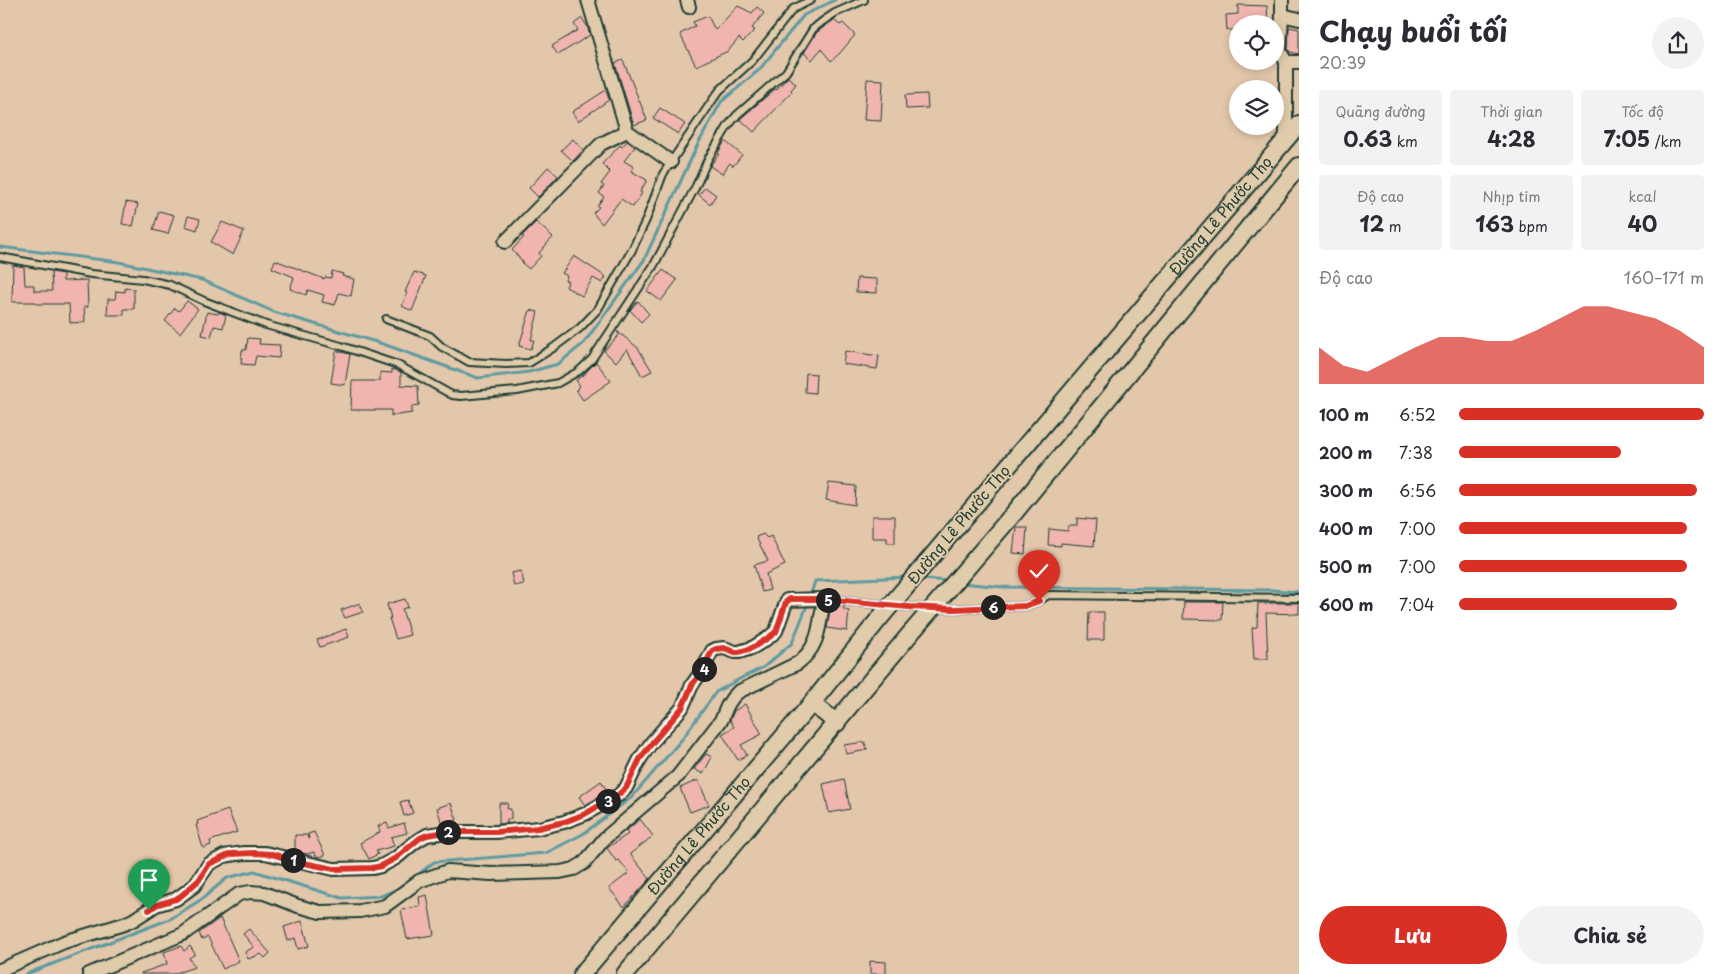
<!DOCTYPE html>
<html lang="vi">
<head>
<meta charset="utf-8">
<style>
  :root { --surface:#fff; --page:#f2f2f3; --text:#2b2b33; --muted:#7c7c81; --accent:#d93025 }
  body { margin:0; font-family:"Playpen Sans",sans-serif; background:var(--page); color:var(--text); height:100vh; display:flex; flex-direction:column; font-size:19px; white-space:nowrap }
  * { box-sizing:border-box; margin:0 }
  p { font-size:16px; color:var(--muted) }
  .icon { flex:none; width:28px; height:28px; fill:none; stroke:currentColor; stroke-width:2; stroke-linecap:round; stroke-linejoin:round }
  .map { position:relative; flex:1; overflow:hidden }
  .side { display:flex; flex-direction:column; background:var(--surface); width:425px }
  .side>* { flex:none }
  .buttons { position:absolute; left:1229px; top:15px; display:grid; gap:10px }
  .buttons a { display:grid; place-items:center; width:55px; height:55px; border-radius:50%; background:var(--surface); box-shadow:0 2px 8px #0003; font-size:25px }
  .pin { position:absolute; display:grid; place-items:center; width:42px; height:42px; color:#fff; margin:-51px -21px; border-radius:50% 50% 50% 0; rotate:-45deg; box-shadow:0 0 5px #0007 }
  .pin .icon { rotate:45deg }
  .km { position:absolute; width:25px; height:25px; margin:-12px; border-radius:50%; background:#222; color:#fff; font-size:14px; line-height:25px; text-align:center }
  .round { display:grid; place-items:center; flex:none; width:52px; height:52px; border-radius:26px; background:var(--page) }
  .overview { display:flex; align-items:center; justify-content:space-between; height:85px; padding:0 20px }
  h1 { font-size:28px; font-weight:700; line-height:38px }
  .stats { display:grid; grid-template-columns:repeat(3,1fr); gap:8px; height:85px; padding:5px 20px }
  .stats div { display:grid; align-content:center; border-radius:5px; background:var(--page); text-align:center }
  .stats b { font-size:21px; font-weight:700 }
  .stats small { font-size:14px; font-weight:400 }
  .stats p { font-size:14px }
  .chart { height:140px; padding:10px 20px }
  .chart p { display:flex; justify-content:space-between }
  .chart svg { width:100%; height:90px; margin-top:5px; fill:var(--accent); opacity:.7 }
  .cta { display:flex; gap:10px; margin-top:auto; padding:10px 20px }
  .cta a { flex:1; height:58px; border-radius:30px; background:var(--accent); color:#fff; font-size:20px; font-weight:700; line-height:58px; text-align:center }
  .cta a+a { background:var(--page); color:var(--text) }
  ul { padding:0 20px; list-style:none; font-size:16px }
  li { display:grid; grid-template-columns:80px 60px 1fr; align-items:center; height:38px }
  li i { height:12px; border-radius:6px; background:var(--accent) }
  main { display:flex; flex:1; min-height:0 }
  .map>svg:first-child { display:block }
</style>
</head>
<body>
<main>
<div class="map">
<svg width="1299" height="974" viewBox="0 0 1299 974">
  <rect width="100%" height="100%" fill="#e3c7ab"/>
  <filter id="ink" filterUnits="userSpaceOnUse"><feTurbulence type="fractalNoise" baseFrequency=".02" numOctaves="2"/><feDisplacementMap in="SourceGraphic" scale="10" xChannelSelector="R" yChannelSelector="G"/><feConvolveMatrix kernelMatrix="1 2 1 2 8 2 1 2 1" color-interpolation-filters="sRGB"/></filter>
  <g filter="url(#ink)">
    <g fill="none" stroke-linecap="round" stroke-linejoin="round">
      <path stroke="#5f9ba0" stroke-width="3" d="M 0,247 L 119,262 L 202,280 L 274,312 L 383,344 L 478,378 L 529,372 L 558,364 L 584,343 L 644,260 L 698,144 L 721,102 L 759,70 L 804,15 L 835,0
        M 921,579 L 948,581
        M 961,583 L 1003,587 L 1273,590 L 1299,592
        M 810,597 L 815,581 L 908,577
        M 415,877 L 434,862 L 546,853 L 583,834 L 632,797 L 683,738 L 716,692 L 743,677 L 764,667 L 792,643 L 808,603
        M 26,974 L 170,919 L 202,899 L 227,878 L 254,871 L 342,898 L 381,896 L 400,888"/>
    </g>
    <path fill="#f0b5af" stroke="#1f3d34" d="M 1238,5 L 1267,6 L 1268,24 L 1238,24 L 1238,30 L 1227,30 L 1226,15 L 1238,14 Z
      M 738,6 L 752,13 L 757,7 L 764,13 L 752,28 L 755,30 L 743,42 L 739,38 L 728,51 L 696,66 L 680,34 L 695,26 L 693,22 L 708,16 L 715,30 Z
      M 582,18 L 587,26 L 590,35 L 558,55 L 552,46 L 578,30 L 574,24 Z
      M 834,20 L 840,25 L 843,23 L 855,35 L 840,53 L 831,61 L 821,49 L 812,60 L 804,53 L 817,32 Z
      M 1289,27 L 1299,29 L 1299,54 L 1290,52 L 1288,49 Z
      M 623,60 L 647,120 L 634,125 L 615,63 Z
      M 788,77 L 796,84 L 791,90 L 792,92 L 754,132 L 740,119 L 775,89 L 776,90 Z
      M 867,79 L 883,80 L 881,121 L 864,120 Z
      M 606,90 L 609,100 L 578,121 L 572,112 Z
      M 927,94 L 928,108 L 906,109 L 905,95 Z
      M 660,108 L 685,124 L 678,134 L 653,118 Z
      M 573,139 L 583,150 L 573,161 L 561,150 Z
      M 627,141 L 635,147 L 624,161 L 634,167 L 631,171 L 647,180 L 640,192 L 642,193 L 633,207 L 621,199 L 602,224 L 593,213 L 599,207 L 597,206 L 604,197 L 599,193 L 604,186 L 601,184 L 610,172 L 602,164 L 620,145 L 622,147 Z
      M 725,141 L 742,155 L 733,166 L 730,163 L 722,174 L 710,166 L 719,154 L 718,153 Z
      M 548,167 L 558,176 L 538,197 L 529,188 Z
      M 705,187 L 716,195 L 710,204 L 699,195 Z
      M 126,202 L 138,204 L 133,226 L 122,224 Z
      M 159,211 L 174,215 L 168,234 L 153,230 Z
      M 188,216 L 200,219 L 197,230 L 185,226 Z
      M 222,222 L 244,231 L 233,255 L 211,242 Z
      M 536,222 L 553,237 L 539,253 L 541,256 L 529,269 L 522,263 L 523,262 L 512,250 L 524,237 L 522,236 Z
      M 574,256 L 606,277 L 602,283 L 593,278 L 582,296 L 566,287 L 568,282 L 565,280 L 567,276 L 562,273 Z
      M 275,260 L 324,279 L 325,277 L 331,278 L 332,271 L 343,274 L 342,276 L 354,279 L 351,296 L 339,293 L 335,305 L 322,302 L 324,295 L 308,290 L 306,295 L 290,289 L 294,277 L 272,268 Z
      M 13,265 L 24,267 L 25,285 L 34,285 L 34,291 L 52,291 L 51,272 L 63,274 L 63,281 L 87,280 L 88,307 L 84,307 L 85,322 L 70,323 L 69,304 L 36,304 L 36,302 L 12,302 Z
      M 663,270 L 677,280 L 661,301 L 647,291 Z
      M 414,272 L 426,276 L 412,311 L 402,306 L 407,293 L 405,292 Z
      M 857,278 L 877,279 L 877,293 L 856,292 Z
      M 125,288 L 134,289 L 134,309 L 124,309 L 124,315 L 107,315 L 108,299 L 115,299 L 116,291 L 125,292 Z
      M 187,301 L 198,309 L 180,333 L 165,321 L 175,308 L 179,311 Z
      M 638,301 L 649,314 L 641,322 L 630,310 Z
      M 530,310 L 538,312 L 531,340 L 534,340 L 531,349 L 519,346 Z
      M 207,312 L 218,314 L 219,312 L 226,315 L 223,328 L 214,326 L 211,337 L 202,335 Z
      M 617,331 L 638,348 L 652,371 L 642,376 L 627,349 L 616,362 L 604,351 L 619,335 Z
      M 248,338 L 260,339 L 259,344 L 280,345 L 279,358 L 256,356 L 254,365 L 241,364 L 242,350 L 246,350 Z
      M 336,351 L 350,354 L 345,385 L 331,383 Z
      M 845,351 L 879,356 L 877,369 L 843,364 Z
      M 596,362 L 611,381 L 583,400 L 576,390 L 580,386 L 576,380 L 586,373 L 586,372 Z
      M 392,369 L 401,372 L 401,385 L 418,386 L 419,405 L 412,406 L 412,413 L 391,416 L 391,410 L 351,410 L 352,381 L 380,381 L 380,372 L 392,373 Z
      M 806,373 L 816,374 L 815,393 L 805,392 Z
      M 829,483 L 856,486 L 855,505 L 826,500 Z
      M 872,516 L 895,516 L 895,543 L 887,543 L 887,538 L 872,538 Z
      M 1077,518 L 1096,520 L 1094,546 L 1061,543 L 1061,546 L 1048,545 L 1049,529 L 1068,531 L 1069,526 L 1077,526 Z
      M 1016,527 L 1027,527 L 1025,554 L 1013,553 Z
      M 763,534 L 767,538 L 771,536 L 785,565 L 766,574 L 770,590 L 762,592 L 754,565 L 768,561 L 756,537 Z
      M 521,571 L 524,584 L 514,586 L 511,573 Z
      M 405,599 L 408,607 L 402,609 L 410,635 L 396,639 L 389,618 L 391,618 L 387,604 Z
      M 1184,602 L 1223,602 L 1222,620 L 1183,619 Z
      M 360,603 L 363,612 L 345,618 L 341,610 Z
      M 1258,603 L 1265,603 L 1265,604 L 1267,604 L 1267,603 L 1299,603 L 1299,614 L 1266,613 L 1268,659 L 1254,659 L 1252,628 L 1257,627 Z
      M 831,605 L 844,606 L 844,610 L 849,611 L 847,631 L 827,628 Z
      M 1089,612 L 1104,612 L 1104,640 L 1088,640 Z
      M 346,629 L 349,637 L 320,647 L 317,640 Z
      M 745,704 L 762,734 L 741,745 L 747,755 L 738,760 L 722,734 L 734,727 L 730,720 L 734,711 Z
      M 865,742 L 867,750 L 846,754 L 844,745 Z
      M 706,754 L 712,757 L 703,774 L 694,769 Z
      M 844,779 L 850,809 L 829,813 L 823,784 Z
      M 698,780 L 709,805 L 690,812 L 680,788 Z
      M 601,781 L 608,792 L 585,805 L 579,797 Z
      M 408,800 L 413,813 L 404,816 L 400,802 Z
      M 451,803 L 457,820 L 442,824 L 437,808 Z
      M 499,803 L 508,803 L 507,809 L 511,809 L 511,819 L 507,819 L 507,823 L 499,824 Z
      M 228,810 L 237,832 L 210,841 L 211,845 L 203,848 L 196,825 L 198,824 L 197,821 Z
      M 640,819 L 653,836 L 630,854 L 650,879 L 624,907 L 609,888 L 629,873 L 619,860 L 616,861 L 607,848 L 628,834 L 626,831 Z
      M 387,823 L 389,828 L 404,823 L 407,833 L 391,837 L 394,846 L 376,851 L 378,854 L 369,859 L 360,843 L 380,832 L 378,826 Z
      M 314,832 L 325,855 L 320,857 L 316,856 L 314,852 L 307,854 L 295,851 L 295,835 L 307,835 L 308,839 L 309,838 L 308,834 Z
      M 427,895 L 434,935 L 407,939 L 401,910 L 420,906 L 419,897 Z
      M 220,918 L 239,961 L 223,969 L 208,937 L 202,940 L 199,933 Z
      M 302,921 L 309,946 L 298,949 L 295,938 L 288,941 L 284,927 Z
      M 249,929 L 270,953 L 265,958 L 261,954 L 248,959 L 245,952 L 254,947 L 243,934 Z
      M 181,946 L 184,951 L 190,946 L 195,954 L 189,958 L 195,967 L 173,974 L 141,974 L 141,973 L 167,964 L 164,952 Z
      M 870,961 L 886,962 L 886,974 L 870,974 Z"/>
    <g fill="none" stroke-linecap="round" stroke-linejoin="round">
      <g stroke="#1f3d34" stroke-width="10">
        <path id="service" d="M 0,257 L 91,274 L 143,279 L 170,285 L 204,301 L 266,325 L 341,346 L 398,365 L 452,395 L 461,396 L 517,391 L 558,383 L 579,371 L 592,359 L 654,265 L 696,186 L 708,159 L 728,126 L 737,115 L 786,72 L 813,29 L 823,21 L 835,13 L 864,0
          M 386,319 L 430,336 L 442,347 L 469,362 L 506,364 L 529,363 L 553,348 L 580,328 L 598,309 L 632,250 L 646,220 L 663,174 L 714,98 L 720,90 L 753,60 L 793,9 L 811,0
          M 824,599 L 909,607 L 954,609 L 1025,606 L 1039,601 L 1048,595 L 1299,598"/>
      </g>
      <g stroke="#1f3d34" stroke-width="16">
        <path id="minor" d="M 687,0 L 689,7
          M 1282,0 L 1282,15 L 1299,19
          M 1282,15 L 1280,51 L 1286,62
          M 627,131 L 671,162
          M 1286,139 L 1286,62 L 1299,62
          M 505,242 L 601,144 L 627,131 L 588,0
          M 0,970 L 64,942 L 124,924 L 133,920 L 156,905 L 176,899 L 194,886 L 209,864 L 224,856 L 244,853 L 265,853 L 334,869 L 373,868 L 381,866 L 396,858 L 414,843 L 427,835 L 446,832 L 496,832 L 539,828 L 564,822 L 585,814 L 619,795 L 626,788 L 640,759 L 651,743 L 682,708 L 692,685 L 702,671 L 712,651 L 716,649 L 724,648 L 735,652 L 739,652 L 752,648 L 768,638 L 776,631 L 787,600 L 824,599 C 819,625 820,646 798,663 L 738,692 C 729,700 726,708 722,719 L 678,776 L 605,838 L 584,863 L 574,869 L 560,872 L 491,874 L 448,871 L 419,881 L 385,906 L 360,911 L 320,912 L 298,906 L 264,893 L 250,892 L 239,894 L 183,934 L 89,974"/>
      </g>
      <g stroke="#1f3d34" stroke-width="20">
        <g id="tertiary">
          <path id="s1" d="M 987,491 L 1299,124"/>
          <path d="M 1015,512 L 1299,166"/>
          <path d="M 812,703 L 837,723"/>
          <path id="s2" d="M 582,974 L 812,703 L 879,619"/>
          <path d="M 625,974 L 910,634"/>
        </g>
      </g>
      <use href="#service" stroke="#e0cbaa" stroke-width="6"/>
      <use href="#minor" stroke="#e0cbaa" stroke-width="12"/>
      <use href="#tertiary" stroke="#e0cbaa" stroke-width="16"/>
      <g stroke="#1f3d34" stroke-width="20" stroke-linecap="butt">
        <path id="tertiary-bridge" d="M 879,619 L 987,491
          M 910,634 L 1015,512"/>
      </g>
      <use href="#tertiary-bridge" stroke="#e0cbaa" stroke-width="16"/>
    </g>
  </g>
  <g fill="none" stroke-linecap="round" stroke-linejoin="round" filter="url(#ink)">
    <g stroke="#fff" stroke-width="10">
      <path id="route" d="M 149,910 L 156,905 L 176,899 L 182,895 L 199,880 L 209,864 L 231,854 L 254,853 L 272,854 L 299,862 L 334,869 L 372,868 L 381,866 L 396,858 L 420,838 L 427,835 L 446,832 L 496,832 L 538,828 L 564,822 L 585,814 L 619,794 L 626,788 L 640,759 L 652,743 L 682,708 L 692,685 L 702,671 L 712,651 L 716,649 L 724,648 L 735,652 L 739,652 L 752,648 L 768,638 L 776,632 L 786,602 L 790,599 L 824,599 L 909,607 L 954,609 L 1025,606 L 1039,601"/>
    </g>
    <use href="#route" stroke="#d93025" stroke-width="6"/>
  </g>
  <g text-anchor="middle" stroke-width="4" stroke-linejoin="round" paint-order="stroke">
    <g font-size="15" fill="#1f3d34" stroke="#e0cbaa">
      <text dy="5" stroke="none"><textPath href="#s1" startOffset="361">Đường Lê Phước Thọ</textPath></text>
      <text transform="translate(959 525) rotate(-50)" y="5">Đường Lê Phước Thọ</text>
      <text dy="5" stroke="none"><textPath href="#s2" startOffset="181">Đường Lê Phước Thọ</textPath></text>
    </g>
  </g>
</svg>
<div class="buttons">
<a><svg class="icon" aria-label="locate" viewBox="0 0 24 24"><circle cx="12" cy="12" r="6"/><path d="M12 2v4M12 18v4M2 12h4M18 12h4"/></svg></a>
<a><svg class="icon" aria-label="layers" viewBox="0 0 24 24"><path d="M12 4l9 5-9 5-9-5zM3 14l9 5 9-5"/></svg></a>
</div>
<div class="pin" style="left:149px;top:910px;background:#1e9e55"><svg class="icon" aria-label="arrive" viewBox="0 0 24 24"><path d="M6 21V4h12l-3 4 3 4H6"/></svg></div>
<div class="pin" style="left:1039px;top:601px;background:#d93025"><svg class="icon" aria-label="check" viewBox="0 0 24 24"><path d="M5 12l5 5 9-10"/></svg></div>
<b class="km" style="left:293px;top:860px">1</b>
<b class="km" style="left:448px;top:832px">2</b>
<b class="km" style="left:608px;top:801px">3</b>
<b class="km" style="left:704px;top:669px">4</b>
<b class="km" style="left:828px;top:600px">5</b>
<b class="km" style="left:993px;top:607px">6</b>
</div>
<section class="side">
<div class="overview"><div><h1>Chạy buổi tối</h1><p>20:39</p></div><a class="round"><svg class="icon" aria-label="share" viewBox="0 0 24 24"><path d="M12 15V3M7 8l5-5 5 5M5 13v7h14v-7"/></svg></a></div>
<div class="stats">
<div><p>Quãng đường</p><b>0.63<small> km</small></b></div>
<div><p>Thời gian</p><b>4:28</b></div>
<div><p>Tốc độ</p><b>7:05<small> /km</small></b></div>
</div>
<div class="stats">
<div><p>Độ cao</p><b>12<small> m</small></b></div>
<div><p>Nhịp tim</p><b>163<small> bpm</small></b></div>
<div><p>kcal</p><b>40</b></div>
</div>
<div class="chart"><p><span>Độ cao</span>160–171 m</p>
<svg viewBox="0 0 160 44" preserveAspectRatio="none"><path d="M0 44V26L10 35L20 38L30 32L40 26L50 21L60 21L70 23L80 23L90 18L100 12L110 6L120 6L130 9L140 12L150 18L160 26V44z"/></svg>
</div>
<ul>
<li><b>100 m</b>6:52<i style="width:100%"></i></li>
<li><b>200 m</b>7:38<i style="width:66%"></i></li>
<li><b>300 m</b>6:56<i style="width:97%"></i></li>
<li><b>400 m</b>7:00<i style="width:93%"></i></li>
<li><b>500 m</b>7:00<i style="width:93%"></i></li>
<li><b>600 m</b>7:04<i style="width:89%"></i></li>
</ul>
<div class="cta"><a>Lưu</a><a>Chia sẻ</a></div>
</section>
</main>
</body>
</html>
